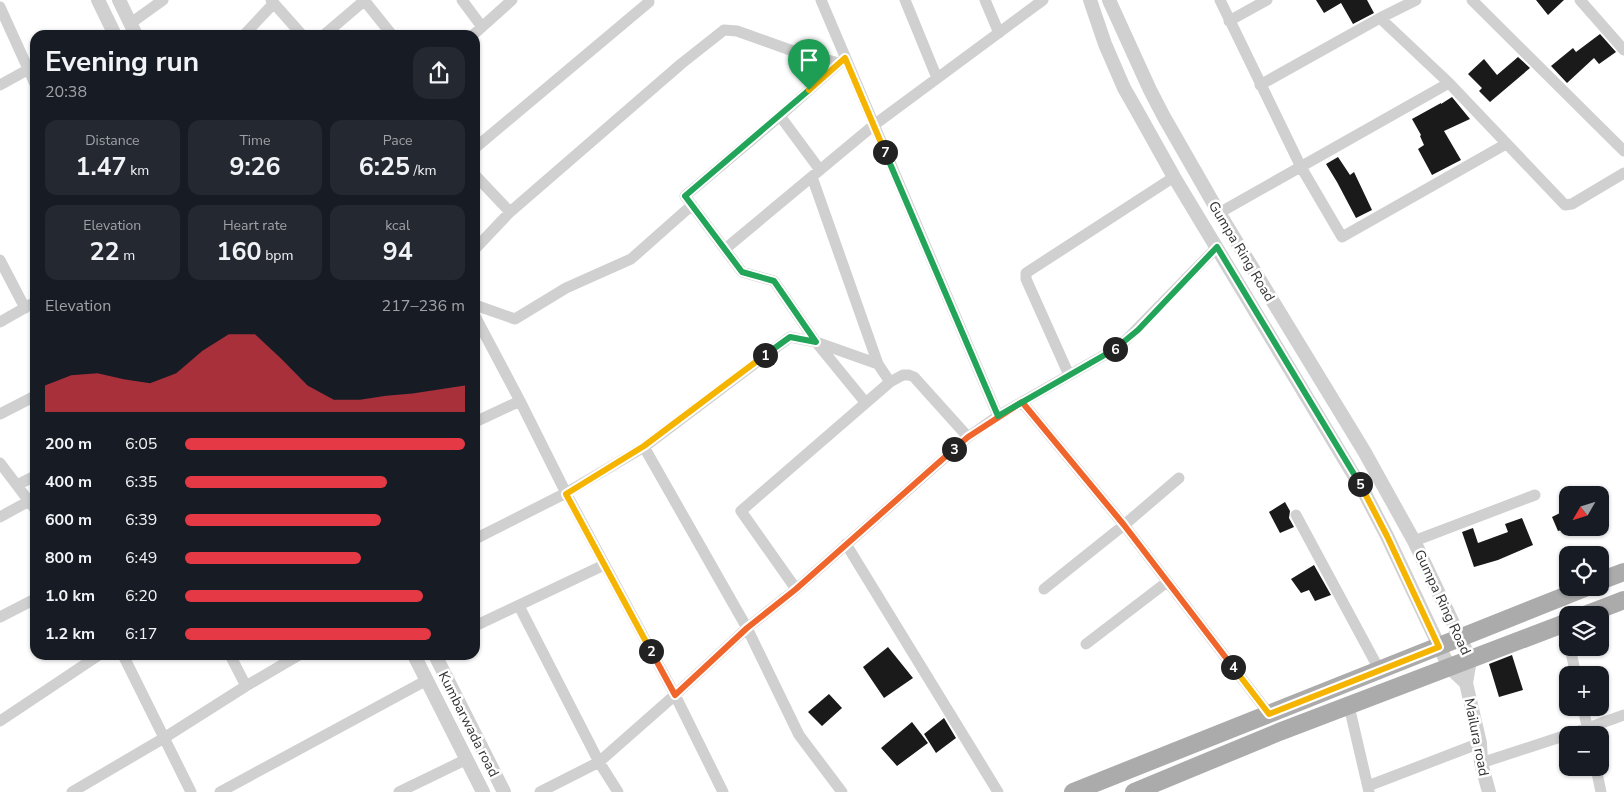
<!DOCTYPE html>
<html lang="en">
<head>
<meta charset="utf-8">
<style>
  :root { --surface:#171b24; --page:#242831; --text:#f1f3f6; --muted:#9ea1a6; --accent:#e63946 }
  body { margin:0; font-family:"Nunito Sans",sans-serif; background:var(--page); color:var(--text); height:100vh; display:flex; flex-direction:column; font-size:19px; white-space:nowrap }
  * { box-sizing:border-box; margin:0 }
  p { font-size:16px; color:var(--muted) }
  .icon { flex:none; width:28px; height:28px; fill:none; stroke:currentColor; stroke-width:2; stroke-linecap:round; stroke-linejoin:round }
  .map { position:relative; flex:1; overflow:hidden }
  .drawer { position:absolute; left:30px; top:30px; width:450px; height:630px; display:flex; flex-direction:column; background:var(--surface); border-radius:15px; box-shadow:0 1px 4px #0004 }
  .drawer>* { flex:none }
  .needle { width:32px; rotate:231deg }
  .controls { position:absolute; left:1559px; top:486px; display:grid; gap:10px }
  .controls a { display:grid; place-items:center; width:50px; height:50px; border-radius:10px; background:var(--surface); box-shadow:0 1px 4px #0004; font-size:25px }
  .pin { position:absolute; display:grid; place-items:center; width:42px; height:42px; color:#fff; margin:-51px -21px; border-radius:50% 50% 50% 0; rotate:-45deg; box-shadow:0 0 5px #0007 }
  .pin .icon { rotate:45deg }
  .km { position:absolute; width:25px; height:25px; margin:-12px; border-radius:50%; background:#222; color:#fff; font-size:14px; line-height:25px; text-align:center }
  .round { display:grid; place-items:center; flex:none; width:52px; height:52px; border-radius:15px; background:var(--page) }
  .overview { display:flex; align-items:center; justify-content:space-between; height:85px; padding:0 15px }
  h1 { font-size:28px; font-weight:700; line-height:38px }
  .metrics { display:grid; grid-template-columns:repeat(3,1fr); gap:8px; height:85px; padding:5px 15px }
  .metrics div { display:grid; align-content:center; border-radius:12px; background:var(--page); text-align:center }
  .metrics b { font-size:25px; font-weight:700 }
  .metrics small { font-size:14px; font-weight:400 }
  .metrics p { font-size:14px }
  .chart { height:140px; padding:10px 15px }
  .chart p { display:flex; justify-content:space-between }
  .chart svg { width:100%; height:90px; margin-top:5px; fill:var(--accent); opacity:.7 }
  ul { padding:0 15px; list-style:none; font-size:16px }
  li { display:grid; grid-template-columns:80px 60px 1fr; align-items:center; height:38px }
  li i { height:12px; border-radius:6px; background:var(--accent) }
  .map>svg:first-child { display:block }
</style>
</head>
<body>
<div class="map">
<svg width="1624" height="792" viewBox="0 0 1624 792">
  <rect width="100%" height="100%" fill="#fff"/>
  <path fill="#1a1a1a" d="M 1316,0 L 1367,0 L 1374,13 L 1353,24 L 1341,3 L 1324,13 Z
    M 1536,0 L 1564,0 L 1548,15 Z
    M 1600,34 L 1616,52 L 1599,64 L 1594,58 L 1567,83 L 1551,66 L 1573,48 L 1576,52 Z
    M 1518,57 L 1530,68 L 1490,102 L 1479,91 L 1482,88 L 1468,74 L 1484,59 L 1497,75 Z
    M 1452,97 L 1470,119 L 1444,131 L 1461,160 L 1432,175 L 1418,149 L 1424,145 L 1420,136 L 1421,135 L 1412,119 L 1441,103 L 1441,104 Z
    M 1338,157 L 1350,175 L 1354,172 L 1372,210 L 1356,218 L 1337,182 L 1326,164 Z
    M 1285,502 L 1290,511 L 1289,518 L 1294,527 L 1280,533 L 1269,512 Z
    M 1568,509 L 1568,528 L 1558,531 L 1552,517 Z
    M 1522,518 L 1533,545 L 1498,560 L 1474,567 L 1462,532 L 1473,528 L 1478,543 L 1508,532 L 1505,524 Z
    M 1314,565 L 1331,595 L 1315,601 L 1309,590 L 1301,593 L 1291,579 Z
    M 888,647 L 913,678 L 884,698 L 863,667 Z
    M 1512,655 L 1523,690 L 1499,697 L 1489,664 Z
    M 829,694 L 842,708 L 822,726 L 808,712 Z
    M 944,718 L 956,738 L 936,753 L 924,734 Z
    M 912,722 L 928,743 L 897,766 L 881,748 Z"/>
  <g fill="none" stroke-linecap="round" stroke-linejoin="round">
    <path stroke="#d0d0d0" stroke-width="11" d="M 271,0 L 302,35
      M 364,0 L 392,35
      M 462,0 L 482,27
      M 905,0 L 937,78
      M 985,0 L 999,33
      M 1220,0 L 1301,167 L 1342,237 L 1506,144
      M 1472,0 L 1624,151
      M 1580,0 L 1624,50
      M 0,7 L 35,84
      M 1380,18 L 1449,83 L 1565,205 L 1572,204 L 1624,173
      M 1229,21 L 1267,0
      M 131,23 L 163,0
      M 244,35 L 274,3
      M 324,35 L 365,0
      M 473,35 L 512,0
      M 845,58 L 780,116 L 685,196 L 742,272 L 774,281 L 816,342 L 865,402
      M 0,85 L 29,69
      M 1260,85 L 1380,18 L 1416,0
      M 780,116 L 820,170
      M 475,148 L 649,2
      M 475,175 L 510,212
      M 812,177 L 878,364 L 890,382
      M 1219,213 L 1449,83
      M 475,249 L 510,212 L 681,64 L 724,30 L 737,31 L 793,51 L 839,63
      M 725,249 L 874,125 L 1043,0
      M 0,260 L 25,308
      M 475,305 L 515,319 L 566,288 L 631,259 L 692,205
      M 475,316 L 520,401 L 566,493 L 675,695 L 723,792
      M 0,322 L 35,302
      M 1069,375 L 1026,279 L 1026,273 L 1174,177
      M 1022,402 L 1115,349 L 1127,339 L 1217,247
      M 0,414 L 35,396
      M 998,416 L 1022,402 L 1124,525 L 1269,714
      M 475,422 L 520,401
      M 644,447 L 747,628 L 799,735 L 842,792
      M 0,463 L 35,509
      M 17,485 L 35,476
      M 1296,515 L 1380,671
      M 0,517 L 29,501
      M 475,539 L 566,493 L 644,447 L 790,337 L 816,342 L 878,364
      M 1414,541 L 1535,495
      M 846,544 L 998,792
      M 796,589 L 741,511 L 890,382 L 903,375 L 909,375 L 914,377 L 968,437
      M 1044,589 L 1124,525 L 1179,478
      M 519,606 L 599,762 L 675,695 L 747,628 L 796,589 L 968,437 L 998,416 L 821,0
      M 0,617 L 35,599
      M 1565,623 L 1568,636
      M 475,626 L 604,565
      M 1086,644 L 1167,582
      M 1570,648 L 1576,675
      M 123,655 L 191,792
      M 230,655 L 246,686
      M 1349,706 L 1369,792
      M 1583,708 L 1589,735
      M 0,721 L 99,655
      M 1481,763 L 1588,728 L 1624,715
      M 1596,768 L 1601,792
      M 1368,786 L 1480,743
      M 72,792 L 164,738 L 246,686 L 299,655
      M 220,792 L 427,680
      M 399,792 L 467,759
      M 540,792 L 599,762 L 618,792"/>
    <path stroke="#d0d0d0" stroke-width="14" d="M 98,0 L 115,35
      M 119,0 L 136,35
      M 1090,0 L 1105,44 L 1124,88 L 1136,109 L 1174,177 L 1364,492 L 1387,536 L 1449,667 L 1466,683
      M 1109,0 L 1150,90 L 1164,117 L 1219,213 L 1364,451 L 1414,541 L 1470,659 L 1466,683 L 1480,743 L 1481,763 L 1489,792
      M 414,655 L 483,792
      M 435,655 L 504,792"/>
    <path stroke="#ababab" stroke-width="18" d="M 1600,581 L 1624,572
      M 1585,615 L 1624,600
      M 1073,792 L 1585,588
      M 1134,792 L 1279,732 L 1568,622"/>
  </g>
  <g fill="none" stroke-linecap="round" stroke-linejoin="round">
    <g stroke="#fff" stroke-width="10">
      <path id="split-1" d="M 765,355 L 790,337 L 816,342 L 774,281 L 742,272 L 685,196 L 809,90"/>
    </g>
    <g stroke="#fff" stroke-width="10">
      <path id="split-2" d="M 651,651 L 566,494 L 644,446 L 765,355"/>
    </g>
    <g stroke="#fff" stroke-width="10">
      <path id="split-3" d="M 651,651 L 675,695 L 747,628 L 796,589 L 954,449"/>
    </g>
    <g stroke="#fff" stroke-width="10">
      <path id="split-4" d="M 954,449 L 968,437 L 1022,402 L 1124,525 L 1233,667"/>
    </g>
    <g stroke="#fff" stroke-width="10">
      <path id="split-5" d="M 1233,667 L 1269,714 L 1439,647 L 1387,536 L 1360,484"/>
    </g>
    <g stroke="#fff" stroke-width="10">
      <path id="split-6" d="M 1115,349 L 1138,330 L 1217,247 L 1360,484"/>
    </g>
    <g stroke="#fff" stroke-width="10">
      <path id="split-7" d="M 885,152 L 998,416 L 1115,349"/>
    </g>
    <g stroke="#fff" stroke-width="10">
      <path id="split-8" d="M 809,90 L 845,58 L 885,152"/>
    </g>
    <use href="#split-1" stroke="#22a559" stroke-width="6"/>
    <use href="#split-2" stroke="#f5b400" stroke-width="6"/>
    <use href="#split-3" stroke="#f0652b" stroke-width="6"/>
    <use href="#split-4" stroke="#f0652b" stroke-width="6"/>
    <use href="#split-5" stroke="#f5b400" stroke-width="6"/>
    <use href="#split-6" stroke="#22a559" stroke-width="6"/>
    <use href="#split-7" stroke="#22a559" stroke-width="6"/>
    <use href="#split-8" stroke="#f5b400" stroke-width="6"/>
  </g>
  <g text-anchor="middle" stroke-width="5" stroke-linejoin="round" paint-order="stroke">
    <g font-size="14" fill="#333" stroke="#fff">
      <text transform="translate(1242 251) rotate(59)" y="5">Gumpa Ring Road</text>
      <text transform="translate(1443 602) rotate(65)" y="5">Gumpa Ring Road</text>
      <text transform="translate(469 724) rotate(63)" y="5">Kumbarwada road</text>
      <text transform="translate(1477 737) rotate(79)" y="5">Mailura road</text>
    </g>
  </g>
</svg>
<div class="controls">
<a><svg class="needle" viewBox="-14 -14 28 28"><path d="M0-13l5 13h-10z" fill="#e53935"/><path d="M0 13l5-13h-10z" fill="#9ea1a6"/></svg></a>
<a><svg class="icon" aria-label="locate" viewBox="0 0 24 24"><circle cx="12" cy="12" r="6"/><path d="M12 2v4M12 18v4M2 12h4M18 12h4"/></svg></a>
<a><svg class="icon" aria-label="layers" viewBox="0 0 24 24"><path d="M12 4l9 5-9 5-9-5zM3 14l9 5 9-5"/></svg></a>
<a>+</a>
<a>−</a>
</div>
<div class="pin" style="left:809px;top:90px;background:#1e9e55"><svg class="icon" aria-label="arrive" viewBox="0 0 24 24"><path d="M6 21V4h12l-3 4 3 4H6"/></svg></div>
<b class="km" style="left:765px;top:355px">1</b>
<b class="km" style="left:651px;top:651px">2</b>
<b class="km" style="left:954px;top:449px">3</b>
<b class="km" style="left:1233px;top:667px">4</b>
<b class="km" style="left:1360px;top:484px">5</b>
<b class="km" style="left:1115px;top:349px">6</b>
<b class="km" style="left:885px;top:152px">7</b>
<section class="drawer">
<div class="overview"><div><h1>Evening run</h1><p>20:38</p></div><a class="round"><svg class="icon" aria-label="share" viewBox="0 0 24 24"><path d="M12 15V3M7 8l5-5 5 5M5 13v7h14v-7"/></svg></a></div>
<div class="metrics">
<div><p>Distance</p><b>1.47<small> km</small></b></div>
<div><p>Time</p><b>9:26</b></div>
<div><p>Pace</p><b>6:25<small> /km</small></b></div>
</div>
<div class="metrics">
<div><p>Elevation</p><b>22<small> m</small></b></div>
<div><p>Heart rate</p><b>160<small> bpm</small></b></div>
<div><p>kcal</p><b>94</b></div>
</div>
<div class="chart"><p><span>Elevation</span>217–236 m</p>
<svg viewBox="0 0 160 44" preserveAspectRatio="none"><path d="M0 44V31L10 26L20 25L30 28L40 30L50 25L60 14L70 6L80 6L90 18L100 31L110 38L120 38L130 36L140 35L150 33L160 31V44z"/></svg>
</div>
<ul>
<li><b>200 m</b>6:05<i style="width:100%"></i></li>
<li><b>400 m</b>6:35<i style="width:72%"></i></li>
<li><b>600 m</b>6:39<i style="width:70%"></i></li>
<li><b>800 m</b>6:49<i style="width:63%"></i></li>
<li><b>1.0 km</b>6:20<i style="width:85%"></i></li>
<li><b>1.2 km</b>6:17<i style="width:88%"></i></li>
</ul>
</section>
</div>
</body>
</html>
